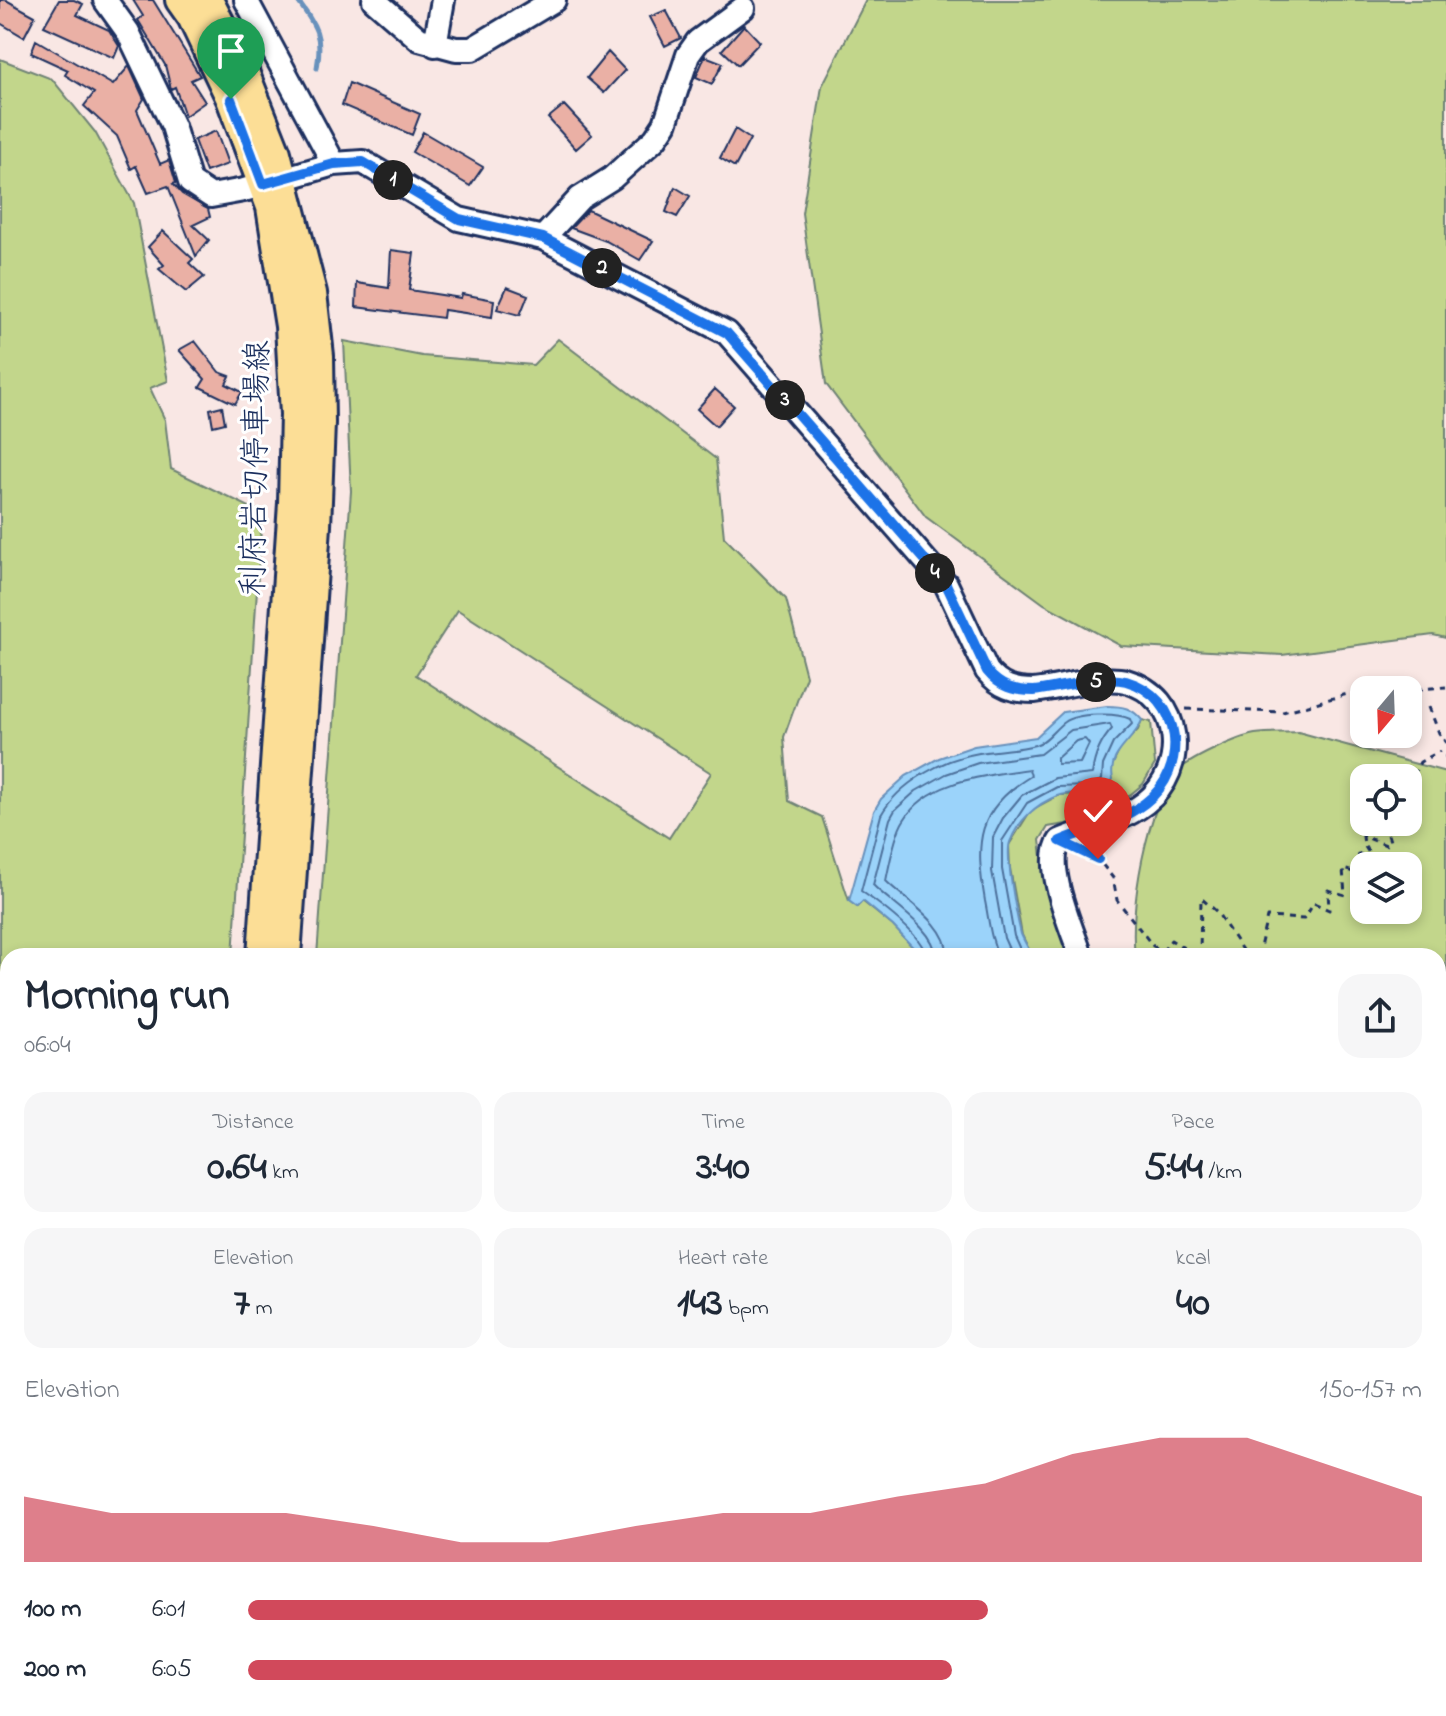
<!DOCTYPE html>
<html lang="en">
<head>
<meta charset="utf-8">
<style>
  :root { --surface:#fff; --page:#f6f6f7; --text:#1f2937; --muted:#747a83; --accent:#d1495b }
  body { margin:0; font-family:"Indie Flower","Klee One",sans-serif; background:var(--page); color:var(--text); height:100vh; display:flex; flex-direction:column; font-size:30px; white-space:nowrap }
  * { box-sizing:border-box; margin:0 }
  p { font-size:26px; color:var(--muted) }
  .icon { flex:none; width:44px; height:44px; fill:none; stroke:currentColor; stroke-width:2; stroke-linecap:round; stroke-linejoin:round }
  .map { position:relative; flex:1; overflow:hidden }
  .sheet { position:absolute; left:0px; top:948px; width:1446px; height:768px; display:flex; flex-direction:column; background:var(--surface); border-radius:24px 24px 0 0; box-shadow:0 4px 12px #0003 }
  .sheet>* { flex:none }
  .needle { width:52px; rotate:199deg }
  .controls { position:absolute; left:1350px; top:676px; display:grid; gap:16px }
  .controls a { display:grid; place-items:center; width:72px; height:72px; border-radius:16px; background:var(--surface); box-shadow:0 4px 12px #0003; font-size:40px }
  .pin { position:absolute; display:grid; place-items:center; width:68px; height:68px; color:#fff; margin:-82px -34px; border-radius:50% 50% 50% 0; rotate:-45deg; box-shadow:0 0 8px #0007 }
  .pin .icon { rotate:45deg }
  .km { position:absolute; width:40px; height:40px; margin:-20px; border-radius:50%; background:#222; color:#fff; font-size:22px; line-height:40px; text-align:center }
  .round { display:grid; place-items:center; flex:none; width:84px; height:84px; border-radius:24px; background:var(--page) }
  .overview { display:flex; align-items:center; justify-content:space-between; height:136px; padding:0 24px }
  h1 { font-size:44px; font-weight:800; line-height:60px }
  .stats { display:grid; grid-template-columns:repeat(3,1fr); gap:12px; height:136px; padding:8px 24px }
  .stats div { display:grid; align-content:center; border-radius:20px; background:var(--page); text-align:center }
  .stats b { font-size:40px; font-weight:800 }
  .stats small { font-size:22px; font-weight:400 }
  .stats p { font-size:22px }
  .chart { height:224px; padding:16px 24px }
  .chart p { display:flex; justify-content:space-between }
  .chart svg { width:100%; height:144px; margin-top:8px; fill:var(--accent); opacity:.7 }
  ul { padding:0 24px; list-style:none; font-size:26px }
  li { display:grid; grid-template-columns:128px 96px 1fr; align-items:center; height:60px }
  li i { height:20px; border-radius:10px; background:var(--accent) }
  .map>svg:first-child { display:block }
</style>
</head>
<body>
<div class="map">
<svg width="1446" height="1716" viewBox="0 0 1446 1716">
  <rect width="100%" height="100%" fill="#f9e7e4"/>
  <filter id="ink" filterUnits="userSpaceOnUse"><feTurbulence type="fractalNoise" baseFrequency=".0125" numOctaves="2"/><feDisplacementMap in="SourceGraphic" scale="16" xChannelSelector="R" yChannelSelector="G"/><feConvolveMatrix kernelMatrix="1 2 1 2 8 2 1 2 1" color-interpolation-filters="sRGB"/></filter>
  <g filter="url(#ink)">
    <path fill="#c2d68b" stroke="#6e8274" stroke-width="2" fill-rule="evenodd" d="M 866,0 L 1446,0 L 1446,638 L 1433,635 L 1282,655 L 1121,646 L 1044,604 L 926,517 L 826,384 L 802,213 L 822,86 Z
      M 0,59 L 52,79 L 95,132 L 134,203 L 168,381 L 150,388 L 165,420 L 171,469 L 262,513 L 233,956 L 8,956 L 8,1708 L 179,1708 L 178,1716 L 0,1716 Z
      M 558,339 L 716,459 L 724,537 L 786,599 L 806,676 L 784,737 L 789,801 L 822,817 L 849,901 L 857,907 L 862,901 L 893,926 L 921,956 L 317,956 L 351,491 L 344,341 L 422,356 L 533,365 ZM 458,610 L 711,773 L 669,838 L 416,675 Z
      M 1142,720 L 1151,722 L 1155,764 L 1143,784 L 1119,804 L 1085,821 L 1048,827 L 1040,840 L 1043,865 L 1068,956 L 1032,956 L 1022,935 L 1010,868 L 1009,845 L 1031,810 L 1059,795 L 1090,794 L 1111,768 L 1121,747 L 1138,730 Z
      M 1298,732 L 1446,772 L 1446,1716 L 1428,1716 L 1421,1708 L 1438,1708 L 1438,956 L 1135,956 C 1129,910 1146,807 1177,772 C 1189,759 1238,737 1255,734 C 1269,732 1284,733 1298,732 ZM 1364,778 L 1408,778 L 1408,822 L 1364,822 ZM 1364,866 L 1408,866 L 1408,910 L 1364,910 Z
      M 259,1708 L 1113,1708 L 1116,1716 L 259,1716 Z"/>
    <path fill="#9bd3fa" stroke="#6891bc" stroke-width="2" d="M 1107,706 C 1123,706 1132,708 1142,720 C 1134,742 1107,752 1113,779 C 1099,800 1078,789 1057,796 C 1036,804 1018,821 1010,842 C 1005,856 1017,918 1021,934 C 1024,941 1029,949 1032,956 L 921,956 L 893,926 L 863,901 L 857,907 L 849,901 L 874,811 L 881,799 L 906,776 L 939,758 L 974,746 L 1036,737 L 1063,712 Z"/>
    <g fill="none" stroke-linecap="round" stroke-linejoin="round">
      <path stroke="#4e719c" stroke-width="2" d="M 1085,739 L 1089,744 L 1080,763 L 1057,764 L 1057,758 L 1076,741 Z
        M 926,956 C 923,935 878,903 861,891 L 881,815 C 899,783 942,759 979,753 C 997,750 1016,750 1035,745 C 1047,742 1054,729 1064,722 C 1076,713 1117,712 1130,719 L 1132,724 L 1113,743 L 1103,765 L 1102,780 L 1088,786 L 1057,787 L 1027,803 L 1002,841 L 1002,869 L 1014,936 L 1023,956
        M 936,956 C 935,929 890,903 873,885 L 890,819 L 895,810 L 916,791 L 946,774 L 978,763 L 1040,754 L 1071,730 L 1110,724 L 1112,729 C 1101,741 1094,758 1092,774 L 1055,778 L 1022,795 L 1003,818 L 993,837 L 992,871 L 1004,938 L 1012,956
        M 948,956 C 947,923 907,902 886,881 C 889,866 895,833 904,820 C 929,779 987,776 1029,769 L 1031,776 C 976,809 975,842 985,901 C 989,920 990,939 999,956"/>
      <path stroke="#6891bc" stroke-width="5" d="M 297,0 C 316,26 323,35 317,68"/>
    </g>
    <path fill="#eab0a5" stroke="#1b2f5e" stroke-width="2" d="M 0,0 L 6,0 L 35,16 L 24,37 L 0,23 Z
      M 59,0 L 74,0 L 83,4 L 77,15 L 109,30 L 119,46 L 114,58 L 44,26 Z
      M 133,0 L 153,0 L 200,76 L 191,80 L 205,102 L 185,116 L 175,87 L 171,89 L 165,65 L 138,20 L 143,16 Z
      M 666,10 L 681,38 L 665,46 L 650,17 Z
      M 744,25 L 760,42 L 738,65 L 722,50 Z
      M 36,40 L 113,85 L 129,66 L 144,99 L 137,110 L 160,164 L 169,160 L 176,183 L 173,184 L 182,194 L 208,209 L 210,217 L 193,225 L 209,240 L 196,256 L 168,186 L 148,193 L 136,166 L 131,169 L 117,136 L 84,106 L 94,93 L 65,75 L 68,70 L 31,53 Z
      M 608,52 L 625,70 L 604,93 L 587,78 Z
      M 705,56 L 723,63 L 712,84 L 696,77 Z
      M 349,83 L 420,114 L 412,135 L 342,105 Z
      M 564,105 L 592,135 L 576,149 L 548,118 Z
      M 735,129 L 750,139 L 735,167 L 720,158 Z
      M 216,131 L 228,164 L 206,172 L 194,140 Z
      M 423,132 L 483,167 L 470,186 L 412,152 Z
      M 675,187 L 690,196 L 677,217 L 666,212 Z
      M 588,210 L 653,241 L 640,260 L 606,241 L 571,228 Z
      M 163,231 L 193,259 L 189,263 L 204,277 L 186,292 L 159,269 L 164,265 L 148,247 Z
      M 391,250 L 414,253 L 409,290 L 461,298 L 462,294 L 494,300 L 492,317 L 444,310 L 443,318 L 356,307 L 357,283 L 389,288 Z
      M 507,287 L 528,295 L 520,315 L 497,309 Z
      M 195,341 L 219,372 L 230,376 L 226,384 L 242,392 L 235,404 L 200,387 L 205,379 L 179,350 Z
      M 715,389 L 734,406 L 716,426 L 697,409 Z
      M 222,406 L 225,423 L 213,426 L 210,409 Z"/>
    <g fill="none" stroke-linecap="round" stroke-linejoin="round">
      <g stroke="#1b2f5e" stroke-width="28">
        <path id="minor" d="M 105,0 L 128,32 L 173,126 L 190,182 L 211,196 L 244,190 L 334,164 L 363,162 L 459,219 L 543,238 L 727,333 L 946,584 L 987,671 C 1000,687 1014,691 1034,691 C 1059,688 1102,675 1126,681 C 1183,697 1189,769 1145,803 C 1120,822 1089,829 1060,841 C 1043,864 1072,929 1081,956
          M 246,0 L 334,164
          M 374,0 L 419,39 L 456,49 L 472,49 L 554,0
          M 435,45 L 443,0
          M 543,238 L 580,198 L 612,178 L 655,139 L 665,124 L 688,55 L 698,41 L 743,8
          M 1166,1708 L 1169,1716"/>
      </g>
      <g stroke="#1b2f5e" stroke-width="34">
        <path id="major" d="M 180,0 L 192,17 L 231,99 L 271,207 L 290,326 L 295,414 L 293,503 L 262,956
          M 208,0 L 242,67 L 276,153 L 312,293 L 319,356 L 320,423 L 316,526 L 286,956
          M 210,1716 L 211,1708
          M 231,1716 L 232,1708"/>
      </g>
      <path stroke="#1b2f5e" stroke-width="3" stroke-dasharray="6 6" stroke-linecap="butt" d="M 1405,690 L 1446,687
        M 1429,707 L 1439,733 L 1446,743
        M 1186,709 L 1283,712 L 1351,693 L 1364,692
        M 1446,755 L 1446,758
        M 1408,786 L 1420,762 L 1440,751
        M 1083,852 L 1098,859 L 1113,878 L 1117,900 L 1153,946 L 1163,951 L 1171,940 L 1187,950 L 1190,956
        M 1364,867 L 1358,859 L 1359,854 L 1372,858 L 1364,845 L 1363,836 L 1386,845 L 1390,841 L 1384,822
        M 1200,956 L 1201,898 L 1217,912 L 1246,956
        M 1258,956 L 1267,917 L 1304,919 L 1314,903 L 1329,910 L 1328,890 L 1345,895 L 1343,869 L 1364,875
        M 1438,1107 L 1446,1110"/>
      <use href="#minor" stroke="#fff" stroke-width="22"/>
      <use href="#major" stroke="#fcde96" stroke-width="28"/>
    </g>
  </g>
  <g fill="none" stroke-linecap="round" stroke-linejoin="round" filter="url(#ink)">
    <g stroke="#fff" stroke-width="16">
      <path id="route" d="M 231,99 L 263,184 L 334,164 L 363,162 L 459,219 L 543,238 L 727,333 L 946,584 L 987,671 C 1000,687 1014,691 1034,691 C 1059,688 1102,675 1126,681 C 1183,697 1190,769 1145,803 C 1120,822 1089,829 1060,841 L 1098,859"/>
    </g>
    <use href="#route" stroke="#1a73e8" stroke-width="10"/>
  </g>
  <g text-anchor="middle" stroke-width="6" stroke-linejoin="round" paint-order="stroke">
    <g font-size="32" fill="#1b2f5e" stroke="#fff">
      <text transform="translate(254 468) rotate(-89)" y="11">利府岩切停車場線</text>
    </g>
  </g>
</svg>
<div class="controls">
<a><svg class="needle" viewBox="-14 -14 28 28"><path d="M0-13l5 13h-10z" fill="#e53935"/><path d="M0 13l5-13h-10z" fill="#747a83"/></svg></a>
<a><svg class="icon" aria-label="locate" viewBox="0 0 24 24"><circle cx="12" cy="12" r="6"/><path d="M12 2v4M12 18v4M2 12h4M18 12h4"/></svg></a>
<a><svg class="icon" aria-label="layers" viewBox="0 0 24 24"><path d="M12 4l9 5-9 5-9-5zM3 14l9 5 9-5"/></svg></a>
</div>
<div class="pin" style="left:231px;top:99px;background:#1e9e55"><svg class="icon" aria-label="arrive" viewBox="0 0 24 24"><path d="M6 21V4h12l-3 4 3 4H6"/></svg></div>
<div class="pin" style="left:1098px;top:859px;background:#d93025"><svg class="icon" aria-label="check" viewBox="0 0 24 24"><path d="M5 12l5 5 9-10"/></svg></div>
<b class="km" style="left:393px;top:180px">1</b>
<b class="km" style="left:602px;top:268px">2</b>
<b class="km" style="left:785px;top:400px">3</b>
<b class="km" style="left:935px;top:573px">4</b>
<b class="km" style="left:1096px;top:682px">5</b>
<section class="sheet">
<div class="overview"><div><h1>Morning run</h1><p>06:04</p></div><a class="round"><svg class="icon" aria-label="share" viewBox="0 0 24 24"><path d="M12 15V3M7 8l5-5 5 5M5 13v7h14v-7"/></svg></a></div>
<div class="stats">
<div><p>Distance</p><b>0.64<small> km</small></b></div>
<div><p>Time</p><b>3:40</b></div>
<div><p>Pace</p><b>5:44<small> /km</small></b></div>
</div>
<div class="stats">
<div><p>Elevation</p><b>7<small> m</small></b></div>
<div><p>Heart rate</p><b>143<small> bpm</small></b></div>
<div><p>kcal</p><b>40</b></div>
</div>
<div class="chart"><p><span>Elevation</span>150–157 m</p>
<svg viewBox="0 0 160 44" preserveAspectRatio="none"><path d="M0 44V24L10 29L20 29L30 29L40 33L50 38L60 38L70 33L80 29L90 29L100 24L110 20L120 11L130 6L140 6L150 15L160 24V44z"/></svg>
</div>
<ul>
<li><b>100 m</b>6:01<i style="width:63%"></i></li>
<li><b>200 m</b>6:05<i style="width:60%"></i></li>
</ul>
</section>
</div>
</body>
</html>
